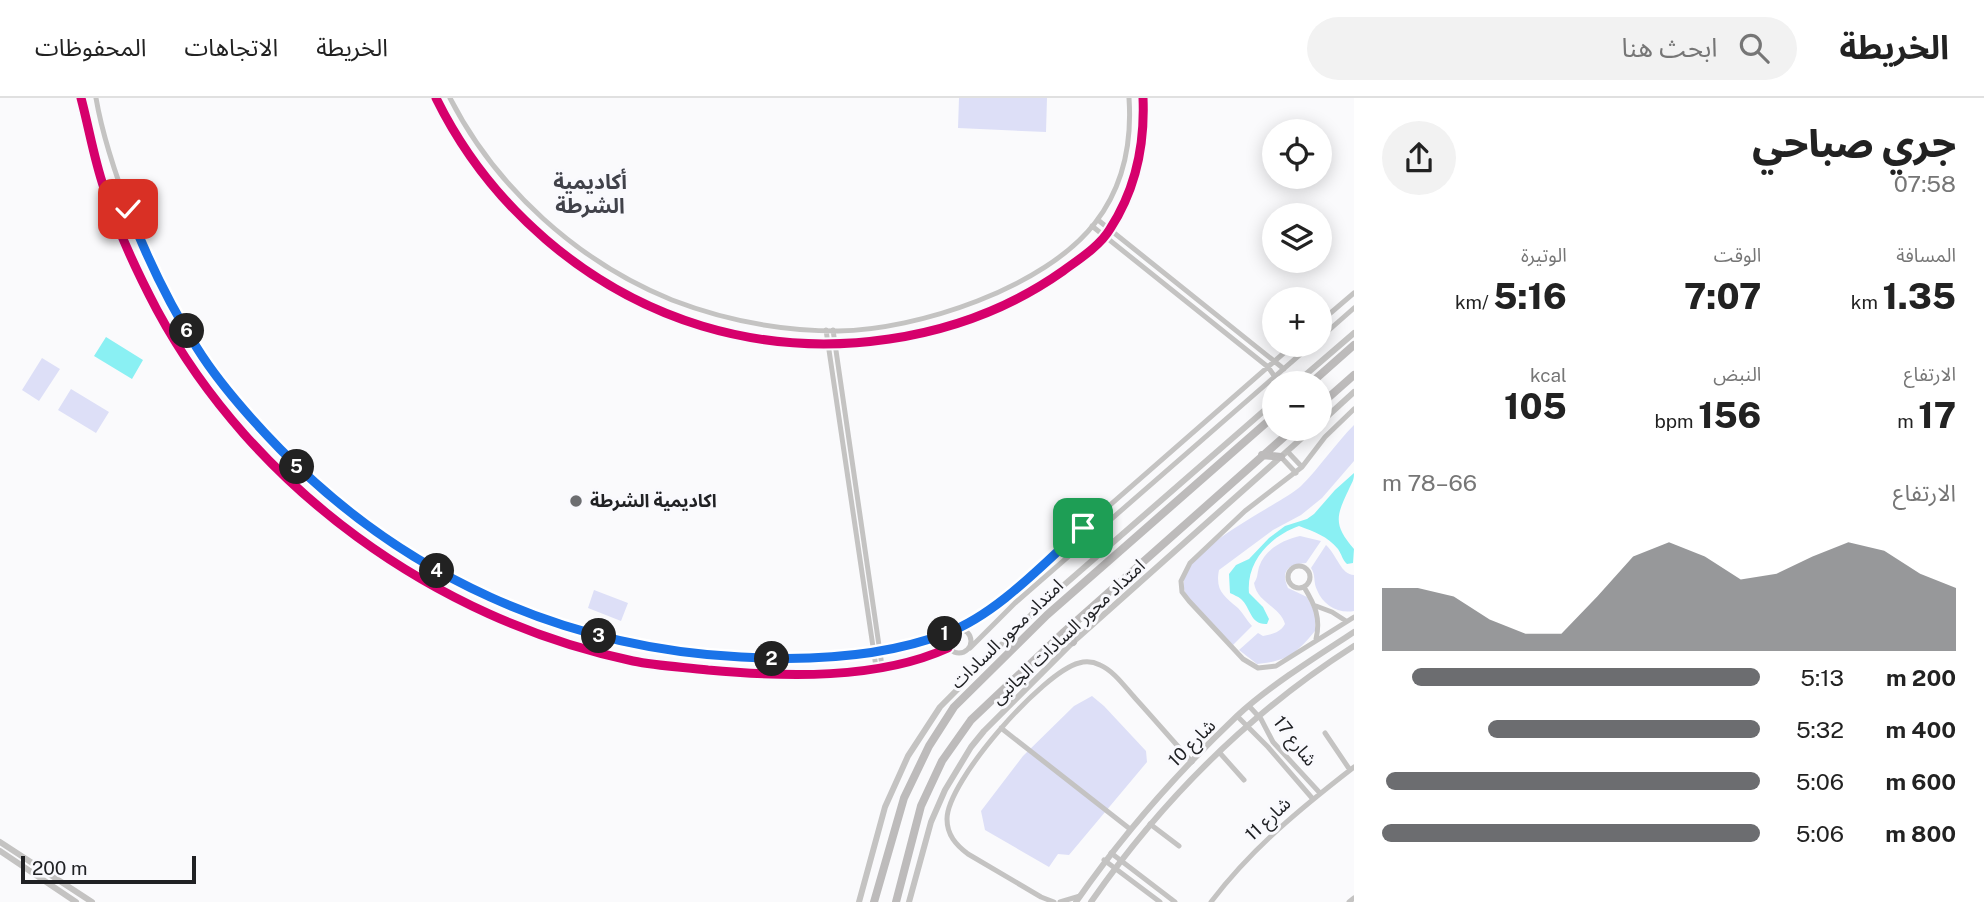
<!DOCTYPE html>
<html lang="ar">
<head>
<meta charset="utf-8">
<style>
  :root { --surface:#fff; --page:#f2f2f2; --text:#222; --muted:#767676; --line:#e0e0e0; --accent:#6c6d70 }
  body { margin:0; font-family:"Public Sans","Noto Sans Arabic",sans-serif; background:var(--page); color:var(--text); direction:rtl; height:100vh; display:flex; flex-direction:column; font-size:26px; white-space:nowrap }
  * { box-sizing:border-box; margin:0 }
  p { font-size:23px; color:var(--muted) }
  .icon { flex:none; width:38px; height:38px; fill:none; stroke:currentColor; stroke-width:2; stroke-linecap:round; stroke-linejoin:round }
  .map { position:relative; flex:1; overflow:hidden; direction:ltr }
  .side { display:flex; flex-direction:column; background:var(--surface); width:630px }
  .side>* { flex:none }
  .controls { position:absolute; left:1262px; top:21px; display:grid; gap:14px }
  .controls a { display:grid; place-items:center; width:70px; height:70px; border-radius:50%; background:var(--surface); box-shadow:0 4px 18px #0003; font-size:35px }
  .scale { position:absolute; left:21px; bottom:18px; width:175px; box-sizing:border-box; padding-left:7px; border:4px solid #202124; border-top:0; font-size:19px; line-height:24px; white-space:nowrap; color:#202124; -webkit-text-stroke:5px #f9f9fd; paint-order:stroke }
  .pin { position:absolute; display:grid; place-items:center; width:60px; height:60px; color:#fff; margin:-30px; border-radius:14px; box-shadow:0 4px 10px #0006 }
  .km { position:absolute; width:35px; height:35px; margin:-18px; border-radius:50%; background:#222; color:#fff; font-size:19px; line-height:35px; text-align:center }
  .round { display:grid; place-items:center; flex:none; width:74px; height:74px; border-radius:37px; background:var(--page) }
  .summary { display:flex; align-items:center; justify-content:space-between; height:119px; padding:0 28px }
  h1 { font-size:38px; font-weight:800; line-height:52px }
  .stats { display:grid; grid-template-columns:repeat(3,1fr); gap:10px; height:119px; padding:7px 28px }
  .stats div { display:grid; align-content:center }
  .stats b { font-size:35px; font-weight:800 }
  .stats small { font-size:19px; font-weight:400 }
  .stats p { font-size:19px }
  .chart { height:196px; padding:14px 28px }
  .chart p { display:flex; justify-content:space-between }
  .chart svg { width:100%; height:126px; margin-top:7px; fill:var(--accent); opacity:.7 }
  ul { padding:0 28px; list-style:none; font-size:23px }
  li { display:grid; grid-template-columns:112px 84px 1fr; align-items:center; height:52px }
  li i { height:18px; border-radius:9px; background:var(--accent) }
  header { display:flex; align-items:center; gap:42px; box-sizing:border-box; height:98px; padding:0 35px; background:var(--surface); border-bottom:2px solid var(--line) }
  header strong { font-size:33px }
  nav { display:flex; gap:38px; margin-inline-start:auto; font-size:24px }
  .search { width:490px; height:63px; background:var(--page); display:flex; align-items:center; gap:18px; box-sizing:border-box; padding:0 24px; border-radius:38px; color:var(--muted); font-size:26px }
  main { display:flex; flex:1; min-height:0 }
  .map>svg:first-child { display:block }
</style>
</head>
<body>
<header>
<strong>الخريطة</strong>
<div class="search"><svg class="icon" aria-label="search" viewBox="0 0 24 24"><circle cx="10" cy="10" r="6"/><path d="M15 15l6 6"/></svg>ابحث هنا</div>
<nav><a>الخريطة</a><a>الاتجاهات</a><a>المحفوظات</a></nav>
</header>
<main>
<section class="side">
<div class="summary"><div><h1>جري صباحي</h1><p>07:58</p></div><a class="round"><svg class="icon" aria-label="share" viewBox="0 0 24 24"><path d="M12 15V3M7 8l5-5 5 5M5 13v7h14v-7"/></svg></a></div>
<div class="stats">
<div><p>المسافة</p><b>1.35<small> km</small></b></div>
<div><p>الوقت</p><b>7:07</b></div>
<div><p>الوتيرة</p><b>5:16<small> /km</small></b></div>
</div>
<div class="stats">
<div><p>الارتفاع</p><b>17<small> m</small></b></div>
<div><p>النبض</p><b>156<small> bpm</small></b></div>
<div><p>kcal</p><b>105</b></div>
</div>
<div class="chart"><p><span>الارتفاع</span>66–78 m</p>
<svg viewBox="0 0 160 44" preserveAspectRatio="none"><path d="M0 44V22L10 22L20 25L30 33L40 38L50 38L60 25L70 11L80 6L90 11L100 19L110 17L120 11L130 6L140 9L150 17L160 22V44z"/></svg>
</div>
<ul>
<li><b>200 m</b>5:13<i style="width:92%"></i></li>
<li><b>400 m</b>5:32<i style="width:72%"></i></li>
<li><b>600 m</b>5:06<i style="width:99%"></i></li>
<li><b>800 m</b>5:06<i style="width:100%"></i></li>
</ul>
</section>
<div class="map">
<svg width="1354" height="804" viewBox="0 0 1354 804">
  <rect width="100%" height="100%" fill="#fafafc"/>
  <path fill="#dddff7" d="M 959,0 L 1047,0 L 1046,34 L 958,30 Z
    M 42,260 L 60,271 L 39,303 L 22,292 Z
    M 71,291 L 109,314 L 96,335 L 58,312 Z
    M 1354,327 L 1354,363 L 1322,400 L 1301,417 L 1273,432 L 1219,472 C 1215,493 1224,498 1238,510 C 1243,515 1247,523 1252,528 L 1233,547 C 1221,535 1187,506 1184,491 C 1176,452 1276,410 1301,388 C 1320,369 1335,346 1354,327 Z
    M 1300,438 L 1321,443 L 1306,465 C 1289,466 1280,472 1288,490 L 1307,499 L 1315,515 L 1315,533 C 1296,556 1287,563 1257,566 L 1239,552 L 1258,535 L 1263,538 C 1272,536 1280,535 1285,526 C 1280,508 1257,505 1254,485 C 1258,479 1257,476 1259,469 C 1265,451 1283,442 1300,438 Z
    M 1326,447 C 1337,457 1341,477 1354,477 L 1354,513 C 1338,516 1323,507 1317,492 C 1313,484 1316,477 1311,470 Z
    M 594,492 L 628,505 L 621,523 L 588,510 Z
    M 1092,598 L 1104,608 L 1146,653 L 1147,664 L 1069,757 L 1058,756 L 1049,769 L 985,732 L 981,713 L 1023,658 L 1074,608 Z"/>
  <path fill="#8af0f3" d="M 106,239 L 143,262 L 132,281 L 94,258 Z
    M 1354,375 C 1354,383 1352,384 1349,391 C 1336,418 1333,427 1354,451 L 1353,465 L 1347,466 C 1342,461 1342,457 1338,451 C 1327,438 1315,434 1299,428 C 1271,438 1246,463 1249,495 L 1263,509 L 1269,521 L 1267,526 C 1250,527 1251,510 1241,501 C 1239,499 1232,496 1230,495 L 1229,476 L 1236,467 L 1249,461 L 1269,440 L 1285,428 L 1307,421 L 1314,416 L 1335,392 Z"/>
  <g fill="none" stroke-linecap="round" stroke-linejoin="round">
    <path stroke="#c4c3c2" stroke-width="5" d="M 81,0 C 89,30 94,61 104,90 C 117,131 137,174 157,212 C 253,390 436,522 633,563 C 658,568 683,569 708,572 C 784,579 878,582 948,550
      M 96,0 C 103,41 117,81 132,120 C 226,367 457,537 720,558 C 772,562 826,562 879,554 C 903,550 927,542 950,534
      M 436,0 C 489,108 587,193 702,228 C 822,264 961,245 1063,173 C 1078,162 1100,148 1110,131 C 1136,91 1145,47 1143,0
      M 450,0 C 496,90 578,164 672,202 C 724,222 782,233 838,233 C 917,232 1045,190 1095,125 C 1123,89 1132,44 1129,0
      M 1098,122 L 1284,271
      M 1092,128 L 1268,269 L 1275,279
      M 1320,224 L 1354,195
      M 826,232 L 876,569
      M 833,232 L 882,568
      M 1320,240 L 1354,210
      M 1354,311 L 1325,339 L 1302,369 L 1245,413 L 1190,465 L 1181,483 L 1182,494 L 1189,503 L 1243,561 L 1258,570 L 1276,568 L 1354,519
      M 1287,353 L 1302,369
      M 1281,359 L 1296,375
      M1288 479a11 11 0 1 1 22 0a11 11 0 1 1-22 0Z
      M 1304,489 C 1315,507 1321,520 1316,541
      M 1316,508 L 1332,514 L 1346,523
      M947 543a12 12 0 1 1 24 0a12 12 0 1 1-24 0Z
      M 957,531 L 984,515 L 1006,498 L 1293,247
      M 970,550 L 1015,505 L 1311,247
      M 1249,608 L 1261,621 L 1273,644 L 1319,694
      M 1237,618 L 1268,649 L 1312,700
      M 1001,630 L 1130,731
      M 1325,635 L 1350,672
      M 1219,654 L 1244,682
      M 1150,726 L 1179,748
      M 1111,755 L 1175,804
      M 1104,762 L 1160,804
      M 1054,804 L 1041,799 L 968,756 C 956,747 947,737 947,721 C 947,683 1043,574 1079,565 C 1086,563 1094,564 1100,567 C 1114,573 1125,589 1135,600 C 1154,621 1173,643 1192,664
      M 1060,804 L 1080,798
      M 1211,804 C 1252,750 1301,710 1354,669
      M 1349,804 L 1354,800"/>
    <path stroke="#c4c3c2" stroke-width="6" d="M 1296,285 L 1354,235
      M 1320,325 L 1354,294
      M 0,744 L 92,804
      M 0,753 L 76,804
      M 859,804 L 885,709 L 908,658 L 940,609 L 1040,508 L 1274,304
      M 909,804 L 931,724 L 945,692 L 971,649 L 984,633 L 1073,544 L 1312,331
      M 1076,804 C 1123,736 1177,675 1237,618 C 1268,589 1317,558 1354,534
      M 1091,804 C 1162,702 1249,615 1354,548"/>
    <path stroke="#bdbbbb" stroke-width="8" d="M 1311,285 L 1354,247
      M 1320,307 L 1354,277
      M 1262,357 L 1281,359
      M 1064,534 L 1073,544
      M 874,804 L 904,700 L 929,648 L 954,609 L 1047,517 L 1274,318
      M 896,804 L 921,708 L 942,663 L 971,622 L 1064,534 L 1293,331"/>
    <g stroke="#f9f9fd" stroke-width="13">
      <path id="cycleway" d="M 81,0 C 89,30 94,61 104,90 C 117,131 137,174 157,212 C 253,390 436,522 633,563 C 658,568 683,569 708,572 C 784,579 878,582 948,550
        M 436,0 C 489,108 587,193 702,228 C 822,264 961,245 1063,173 C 1078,162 1100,148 1110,131 C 1136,91 1145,47 1143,0"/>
    </g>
    <use href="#cycleway" stroke="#d6006c" stroke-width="9"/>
  </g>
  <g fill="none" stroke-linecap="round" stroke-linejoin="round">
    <g stroke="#fff" stroke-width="14">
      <path id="route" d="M 128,111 C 147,160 169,206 197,250 C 220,287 250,320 280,351 C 404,478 564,550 741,559 C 809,563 882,560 947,535 C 997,516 1043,466 1083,430"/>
    </g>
    <use href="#route" stroke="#1a73e8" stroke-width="9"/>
  </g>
  <circle fill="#6c6d70" stroke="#f9f9fd" stroke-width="2.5" cx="576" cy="403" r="7"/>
  <g text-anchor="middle" stroke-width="6" stroke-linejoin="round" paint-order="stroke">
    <g font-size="18" font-weight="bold" fill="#202124" stroke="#f9f9fd" text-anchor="start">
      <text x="590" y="409">اكاديمية الشرطة</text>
    </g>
    <g font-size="18" fill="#202124" stroke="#f9f9fd">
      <text transform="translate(1068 534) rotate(-43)" y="6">امتداد محور السادات الجانبى</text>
      <text transform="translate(1007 536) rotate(-44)" y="6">امتداد محور السادات</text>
      <text transform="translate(1295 643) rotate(52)" y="6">شارع 17</text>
      <text transform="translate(1192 645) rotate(-45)" y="6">شارع 10</text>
      <text transform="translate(1268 721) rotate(-43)" y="6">شارع 11</text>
    </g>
    <g font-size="21" font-weight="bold" fill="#41424a" stroke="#f9f9fd">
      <text x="590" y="91">أكاديمية<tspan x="590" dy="24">الشرطة</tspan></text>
    </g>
  </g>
</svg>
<div class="controls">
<a><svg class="icon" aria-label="locate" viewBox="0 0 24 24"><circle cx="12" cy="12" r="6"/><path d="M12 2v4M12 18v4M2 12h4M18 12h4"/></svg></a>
<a><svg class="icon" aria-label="layers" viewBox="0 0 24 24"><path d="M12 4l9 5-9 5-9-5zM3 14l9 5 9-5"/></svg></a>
<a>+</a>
<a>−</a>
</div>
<div class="scale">200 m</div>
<div class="pin" style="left:1083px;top:430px;background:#1e9e55"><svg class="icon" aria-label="arrive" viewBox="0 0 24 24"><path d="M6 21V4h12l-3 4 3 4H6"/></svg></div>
<div class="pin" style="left:128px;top:111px;background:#d93025"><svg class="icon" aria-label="check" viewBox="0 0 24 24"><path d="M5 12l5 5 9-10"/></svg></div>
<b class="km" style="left:945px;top:536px">1</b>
<b class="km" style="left:772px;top:561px">2</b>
<b class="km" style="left:599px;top:538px">3</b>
<b class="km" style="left:437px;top:473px">4</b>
<b class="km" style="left:297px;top:369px">5</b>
<b class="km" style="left:187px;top:233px">6</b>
</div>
</main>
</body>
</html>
